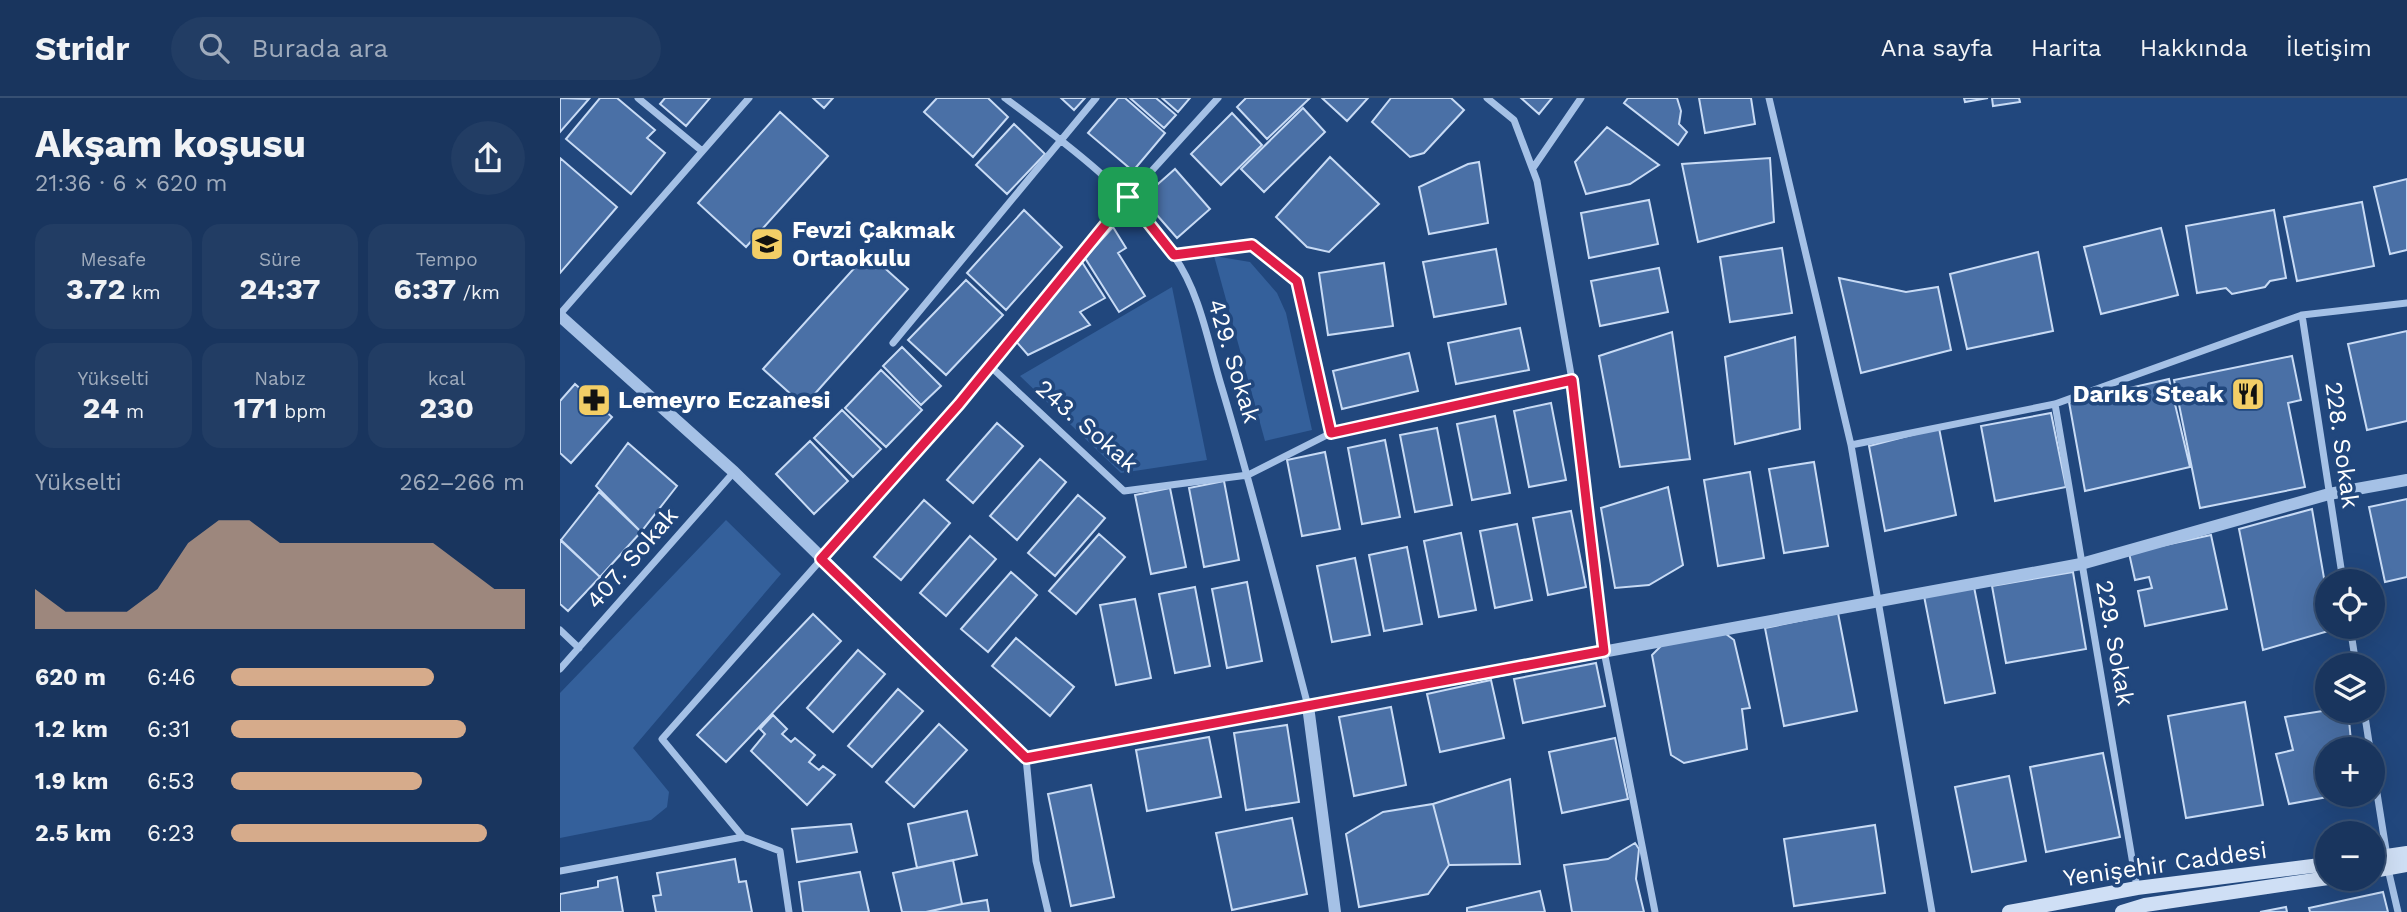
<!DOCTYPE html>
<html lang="tr">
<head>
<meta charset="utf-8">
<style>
  :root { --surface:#19355e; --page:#223d64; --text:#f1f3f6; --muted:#9fabbc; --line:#375073; --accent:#d6ab8b }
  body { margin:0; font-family:"Work Sans",sans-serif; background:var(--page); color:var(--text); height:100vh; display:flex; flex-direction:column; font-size:26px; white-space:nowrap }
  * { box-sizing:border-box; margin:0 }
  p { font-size:23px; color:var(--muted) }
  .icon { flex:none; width:38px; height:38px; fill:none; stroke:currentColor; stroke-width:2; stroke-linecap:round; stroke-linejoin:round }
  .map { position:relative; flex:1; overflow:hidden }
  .details { display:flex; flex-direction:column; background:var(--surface); width:560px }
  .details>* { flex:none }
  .fabs { position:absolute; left:1755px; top:471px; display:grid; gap:14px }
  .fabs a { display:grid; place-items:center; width:70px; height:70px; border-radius:50%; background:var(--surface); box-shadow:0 7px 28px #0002,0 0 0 2px var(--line); font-size:35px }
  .pin { position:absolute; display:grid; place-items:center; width:60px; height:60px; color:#fff; margin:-30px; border-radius:14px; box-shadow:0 4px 10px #0006 }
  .round { display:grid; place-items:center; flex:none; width:74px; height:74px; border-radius:37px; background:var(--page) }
  .head { display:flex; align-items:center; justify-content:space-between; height:119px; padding:0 35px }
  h1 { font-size:38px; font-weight:700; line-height:52px }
  .stats { display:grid; grid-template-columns:repeat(3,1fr); gap:10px; height:119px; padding:7px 35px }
  .stats div { display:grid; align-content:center; border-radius:18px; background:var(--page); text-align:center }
  .stats b { font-size:30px; font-weight:700 }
  .stats small { font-size:19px; font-weight:400 }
  .stats p { font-size:19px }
  .chart { height:196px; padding:14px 35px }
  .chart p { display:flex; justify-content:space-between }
  .chart svg { width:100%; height:126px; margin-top:7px; fill:var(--accent); opacity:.7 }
  ul { padding:0 35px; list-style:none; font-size:23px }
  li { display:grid; grid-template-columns:112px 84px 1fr; align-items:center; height:52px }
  li i { height:18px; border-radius:9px; background:var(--accent) }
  header { display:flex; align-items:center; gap:42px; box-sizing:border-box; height:98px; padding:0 35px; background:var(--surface); border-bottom:2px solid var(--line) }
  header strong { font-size:33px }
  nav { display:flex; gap:38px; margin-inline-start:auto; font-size:24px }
  .search { width:490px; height:63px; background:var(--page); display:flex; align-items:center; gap:18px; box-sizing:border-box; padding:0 24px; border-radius:38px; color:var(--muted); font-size:26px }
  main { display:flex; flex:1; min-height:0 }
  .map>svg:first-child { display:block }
</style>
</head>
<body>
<header>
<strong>Stridr</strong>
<div class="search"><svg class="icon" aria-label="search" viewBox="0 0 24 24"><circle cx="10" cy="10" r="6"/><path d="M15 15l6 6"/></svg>Burada ara</div>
<nav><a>Ana sayfa</a><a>Harita</a><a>Hakkında</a><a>İletişim</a></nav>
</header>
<main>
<section class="details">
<div class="head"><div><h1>Akşam koşusu</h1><p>21:36 · 6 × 620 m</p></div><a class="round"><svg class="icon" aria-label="share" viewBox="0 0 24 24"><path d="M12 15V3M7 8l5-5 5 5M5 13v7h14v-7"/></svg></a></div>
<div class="stats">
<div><p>Mesafe</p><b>3.72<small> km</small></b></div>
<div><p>Süre</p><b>24:37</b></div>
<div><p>Tempo</p><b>6:37<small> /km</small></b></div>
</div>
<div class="stats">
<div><p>Yükselti</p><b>24<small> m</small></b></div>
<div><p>Nabız</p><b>171<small> bpm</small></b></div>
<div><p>kcal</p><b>230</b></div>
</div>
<div class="chart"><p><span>Yükselti</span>262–266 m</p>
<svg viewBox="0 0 160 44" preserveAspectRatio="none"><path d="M0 44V30L10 38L20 38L30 38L40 30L50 14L60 6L70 6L80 14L90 14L100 14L110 14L120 14L130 14L140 22L150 30L160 30V44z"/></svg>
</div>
<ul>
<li><b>620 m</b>6:46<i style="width:69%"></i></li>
<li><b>1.2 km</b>6:31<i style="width:80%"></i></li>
<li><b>1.9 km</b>6:53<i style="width:65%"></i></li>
<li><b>2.5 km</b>6:23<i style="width:87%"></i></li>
</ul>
</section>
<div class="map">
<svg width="1847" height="814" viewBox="0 0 1847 814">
  <rect width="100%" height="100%" fill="#21477d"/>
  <path fill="#34609b" d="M 654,158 L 690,164 L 717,195 L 726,215 L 752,332 L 705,343 Z
    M 612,189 L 647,362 L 561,375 L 460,278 Z
    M 166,422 L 221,476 L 73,650 L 109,694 L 107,709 L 91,722 L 0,740 L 0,595 Z"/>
  <path fill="#4a70a6" stroke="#c8dbf5" stroke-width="2" d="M 0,0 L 29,1 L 0,34 Z
    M 40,0 L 57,0 L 95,32 L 87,40 L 105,55 L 71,96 L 6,41 Z
    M 105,0 L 150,0 L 126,28 L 100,6 Z
    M 253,0 L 273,0 L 264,10 Z
    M 377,0 L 428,0 L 448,19 L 413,59 L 364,14 Z
    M 501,0 L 525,0 L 514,12 Z
    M 558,0 L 565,0 L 605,35 L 573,73 L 528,35 Z
    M 570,0 L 596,0 L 616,17 L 604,30 Z
    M 602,0 L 630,0 L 618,14 Z
    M 686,0 L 750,0 L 707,41 L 677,9 Z
    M 762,0 L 808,0 L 787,23 Z
    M 831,0 L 891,0 L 904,12 L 864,55 L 850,59 L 812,24 Z
    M 961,0 L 992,0 L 979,16 Z
    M 1068,0 L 1117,0 L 1121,13 L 1119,26 L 1127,34 L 1118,47 L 1064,5 Z
    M 1139,0 L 1191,0 L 1195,26 L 1145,35 Z
    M 1404,0 L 1428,0 L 1405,4 Z
    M 1432,0 L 1459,0 L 1460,4 L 1433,8 Z
    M 743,10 L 765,34 L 704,94 L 681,71 Z
    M 220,14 L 268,58 L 186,149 L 138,105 Z
    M 672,15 L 702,47 L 661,87 L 631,56 Z
    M 454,26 L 485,56 L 447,96 L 416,67 Z
    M 1047,29 L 1099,67 L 1070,86 L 1026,96 L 1015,64 Z
    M 770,59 L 819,106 L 769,154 L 747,149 L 716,119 Z
    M 0,60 L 57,109 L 0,175 Z
    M 1210,60 L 1214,124 L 1138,144 L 1122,66 Z
    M 919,64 L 928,125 L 869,136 L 859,89 L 908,66 Z
    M 615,71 L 650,111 L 617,140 L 582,100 Z
    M 1847,81 L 1847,152 L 1830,156 L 1814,89 Z
    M 1089,102 L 1098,146 L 1029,160 L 1021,115 Z
    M 1802,104 L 1814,168 L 1737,183 L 1724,119 Z
    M 464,112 L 502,149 L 446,212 L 407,175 Z
    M 1714,112 L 1726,180 L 1710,183 L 1705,189 L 1672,196 L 1666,190 L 1637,195 L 1626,128 Z
    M 553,129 L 566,150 L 558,155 L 585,198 L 559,214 L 525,160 Z
    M 1601,130 L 1618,197 L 1541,216 L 1524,149 Z
    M 1222,150 L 1232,215 L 1170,224 L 1160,159 Z
    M 936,151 L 946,206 L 874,219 L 863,164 Z
    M 1478,154 L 1493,233 L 1407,251 L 1390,176 Z
    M 308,155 L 348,191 L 244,308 L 203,271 Z
    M 520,161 L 545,200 L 520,214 L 530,227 L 468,257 L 455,242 Z
    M 824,165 L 833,228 L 768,237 L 759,175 Z
    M 1099,170 L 1108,214 L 1040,228 L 1031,183 Z
    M 1279,180 L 1346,194 L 1378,189 L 1391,252 L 1301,275 Z
    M 406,182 L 443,217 L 386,277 L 348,242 Z
    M 960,230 L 969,272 L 896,286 L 888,245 Z
    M 1847,233 L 1847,323 L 1807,332 L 1788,246 Z
    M 1112,234 L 1130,361 L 1060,369 L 1039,258 Z
    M 1235,239 L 1240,331 L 1175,346 L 1165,259 Z
    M 342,249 L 381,288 L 361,307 L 323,268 Z
    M 849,255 L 858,293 L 782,311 L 773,273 Z
    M 1732,258 L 1741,302 L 1728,305 L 1745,389 L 1640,410 L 1614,282 Z
    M 321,272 L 362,312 L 326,349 L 285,310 Z
    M 1609,281 L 1630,369 L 1525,393 L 1509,304 Z
    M 15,286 L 52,319 L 11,365 L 0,355 L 0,303 Z
    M 991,305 L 1006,382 L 969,389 L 954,313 Z
    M 282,312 L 321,351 L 293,379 L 254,340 Z
    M 1491,315 L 1506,389 L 1435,403 L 1421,328 Z
    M 935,318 L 950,395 L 912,402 L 897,326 Z
    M 437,325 L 463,348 L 413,405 L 387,382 Z
    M 877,330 L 892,407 L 855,414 L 840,337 Z
    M 1379,330 L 1396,417 L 1325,433 L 1309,348 Z
    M 825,342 L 840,419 L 802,426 L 788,350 Z
    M 250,343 L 288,383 L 254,416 L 216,376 Z
    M 68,345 L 117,388 L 81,434 L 36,388 Z
    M 765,354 L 780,431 L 742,438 L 727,362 Z
    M 480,361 L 506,384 L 457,442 L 430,418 Z
    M 1254,364 L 1268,448 L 1224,455 L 1209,371 Z
    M 1190,374 L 1204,460 L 1158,468 L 1144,382 Z
    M 664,383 L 679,462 L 644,469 L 629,390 Z
    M 1108,389 L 1123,467 L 1089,487 L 1055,490 L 1041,410 Z
    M 610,390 L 626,469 L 591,476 L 575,397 Z
    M 39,394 L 81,434 L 40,479 L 1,442 Z
    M 518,397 L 545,420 L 495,478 L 468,455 Z
    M 1847,401 L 1847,479 L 1825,484 L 1809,409 Z
    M 364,402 L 390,425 L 341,482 L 314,459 Z
    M 1752,411 L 1768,503 L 1768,528 L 1772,528 L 1772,532 L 1703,552 L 1679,431 Z
    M 1011,413 L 1026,489 L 988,497 L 973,420 Z
    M 957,426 L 972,502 L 935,510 L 920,433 Z
    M 901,435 L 916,512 L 879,519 L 864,443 Z
    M 539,436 L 565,459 L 516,516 L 489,493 Z
    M 1651,437 L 1667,511 L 1585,528 L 1578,493 L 1592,490 L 1589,479 L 1575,482 L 1569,455 Z
    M 410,438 L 436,461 L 386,518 L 360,495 Z
    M 0,442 L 40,479 L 8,513 L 0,506 Z
    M 847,449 L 862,526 L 824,533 L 809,457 Z
    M 795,460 L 810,537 L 772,544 L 757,468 Z
    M 451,474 L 477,497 L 428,554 L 401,531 Z
    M 1513,474 L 1526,551 L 1446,565 L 1432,488 Z
    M 687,484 L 702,563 L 667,570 L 652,491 Z
    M 635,489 L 650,568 L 615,575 L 599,496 Z
    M 1414,489 L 1435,595 L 1385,605 L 1364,498 Z
    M 575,501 L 591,580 L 556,587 L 540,507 Z
    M 1278,515 L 1297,613 L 1224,628 L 1205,530 Z
    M 253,516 L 281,543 L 166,664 L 137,637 Z
    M 1162,533 L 1174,542 L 1190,610 L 1182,611 L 1187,651 L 1124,665 L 1111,657 L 1092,557 L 1102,547 Z
    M 456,540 L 514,589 L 490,618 L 432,568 Z
    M 298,552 L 325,576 L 273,634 L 247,610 Z
    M 1036,565 L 1045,608 L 963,625 L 954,581 Z
    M 931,582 L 944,640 L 880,654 L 867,596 Z
    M 338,591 L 363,613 L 312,669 L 288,648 Z
    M 1685,604 L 1703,707 L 1626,720 L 1608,618 Z
    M 831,609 L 846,687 L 794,698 L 779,619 Z
    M 1769,612 L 1788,612 L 1791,643 L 1800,641 L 1801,651 L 1768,651 L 1768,696 L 1784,696 L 1729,706 L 1716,656 L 1733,652 L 1725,619 Z
    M 213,617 L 227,631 L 222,636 L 231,644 L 235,640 L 255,657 L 249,664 L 259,672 L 263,668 L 275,677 L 247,707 L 191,653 L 205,636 L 200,631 Z
    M 379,626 L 407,652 L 354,709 L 326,684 Z
    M 727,627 L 739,704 L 686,712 L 674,635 Z
    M 649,639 L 661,699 L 587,713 L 576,652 Z
    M 1055,640 L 1068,701 L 1002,715 L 989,654 Z
    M 1543,655 L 1560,739 L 1486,754 L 1470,669 Z
    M 1449,678 L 1466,763 L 1412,774 L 1395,689 Z
    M 950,681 L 960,766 L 889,767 L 873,706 Z
    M 531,687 L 554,799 L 511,808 L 488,696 Z
    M 873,706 L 889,767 L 868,796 L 799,809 L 786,736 L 823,714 Z
    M 407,713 L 417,757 L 357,770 L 348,726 Z
    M 732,720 L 747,796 L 672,812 L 656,735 Z
    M 291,726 L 297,754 L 237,764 L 232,731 Z
    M 1315,727 L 1325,795 L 1234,808 L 1224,741 Z
    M 1075,745 L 1079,751 L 1076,781 L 1084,814 L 1012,814 L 1004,767 L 1048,761 Z
    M 175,761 L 179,784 L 186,783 L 192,814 L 96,814 L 93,798 L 101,797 L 97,775 Z
    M 393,762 L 402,806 L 366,814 L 342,814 L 333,775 Z
    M 300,774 L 309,814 L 243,814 L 239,784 Z
    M 57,779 L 63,814 L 0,814 L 0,796 L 38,789 L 38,783 Z
    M 980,793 L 985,814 L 907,814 L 907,810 Z
    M 1823,794 L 1828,814 L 1750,814 L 1749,810 Z
    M 427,802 L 429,814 L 367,814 L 402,806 Z
    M 1726,809 L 1727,814 L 1700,814 Z"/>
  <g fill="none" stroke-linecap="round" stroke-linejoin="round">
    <path stroke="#a5c1e6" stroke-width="7" d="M 78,0 L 142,53
      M 445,0 C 507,46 571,93 614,158 C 640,195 648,244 661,287 C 693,393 720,501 748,608
      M 927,0 L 954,22 L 977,83 L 1012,282 L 1044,553 L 1095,814
      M 1209,0 L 1291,347 L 1372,814
      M 973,70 L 1021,0
      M 614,157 L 692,147 L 737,183 L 771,335
      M 0,216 L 189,0
      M 1742,217 L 1783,483
      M 333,245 L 536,0
      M 430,268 L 564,393 L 688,377 L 771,335 L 1012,282
      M 1495,306 L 1577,790
      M 1291,347 L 1495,306 L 1742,217 L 1847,205
      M 1790,528 L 1796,567
      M 0,532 L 19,550
      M 0,571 L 174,374
      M 1804,612 L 1810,651
      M 466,660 L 476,763 L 488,814
      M 1813,670 L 1827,758
      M 183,739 L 220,753 L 229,814
      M 1828,771 L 1838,814
      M 0,773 L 183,739 L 102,641 L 399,306 L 568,99 L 658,0"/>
    <path stroke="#a5c1e6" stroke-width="12" d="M 0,218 L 174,374 L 466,660 L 1521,466 L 1769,396 L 1847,382
      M 748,608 L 775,814"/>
    <path stroke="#cfdff5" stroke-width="14" d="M 1813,760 L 1847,755
      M 1813,773 L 1847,767
      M 1449,814 L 1577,790 L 1768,766
      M 1562,814 L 1585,807 L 1768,780"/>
  </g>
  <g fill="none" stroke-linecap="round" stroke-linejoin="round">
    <g stroke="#fff" stroke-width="14">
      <path id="route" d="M 568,99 L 614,157 L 692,147 L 737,183 L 771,335 L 1012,282 L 1044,553 L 466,660 L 261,461 L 399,306 Z"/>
    </g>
    <use href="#route" stroke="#e11d48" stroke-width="9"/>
  </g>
  <defs>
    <g id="school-square" transform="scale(1.75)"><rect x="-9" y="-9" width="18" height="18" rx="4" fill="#f3ce66" stroke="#21477d"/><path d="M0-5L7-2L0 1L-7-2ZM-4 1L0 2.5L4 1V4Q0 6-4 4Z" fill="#111"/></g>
    <g id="restaurant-square" transform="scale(1.75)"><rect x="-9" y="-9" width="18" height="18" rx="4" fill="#f3ce66" stroke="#21477d"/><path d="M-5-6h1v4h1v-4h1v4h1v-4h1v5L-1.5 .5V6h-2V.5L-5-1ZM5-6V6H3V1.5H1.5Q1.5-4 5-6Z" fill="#111"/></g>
    <g id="pharmacy-square" transform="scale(1.75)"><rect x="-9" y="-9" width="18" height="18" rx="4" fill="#f3ce66" stroke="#21477d"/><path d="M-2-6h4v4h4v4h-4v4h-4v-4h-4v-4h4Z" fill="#111"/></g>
  </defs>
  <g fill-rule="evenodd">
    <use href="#school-square" x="207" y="146"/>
    <use href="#restaurant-square" x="1688" y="296"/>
    <use href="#pharmacy-square" x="34" y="302"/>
  </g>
  <g text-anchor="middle" stroke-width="7" stroke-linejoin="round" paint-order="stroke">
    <g font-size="24" font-weight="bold" fill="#fff" stroke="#21477d" text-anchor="start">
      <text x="232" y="140">Fevzi Çakmak<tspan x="232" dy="28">Ortaokulu</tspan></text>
      <text x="1664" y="304" text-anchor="end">Darıks Steak</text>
      <text x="58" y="310">Lemeyro Eczanesi</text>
    </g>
    <g font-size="24" fill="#fff" stroke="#21477d">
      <text transform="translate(674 263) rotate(73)" y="8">429. Sokak</text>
      <text transform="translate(527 328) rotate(41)" y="8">243. Sokak</text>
      <text transform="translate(1782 347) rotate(82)" y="8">228. Sokak</text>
      <text transform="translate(72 460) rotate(-49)" y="8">407. Sokak</text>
      <text transform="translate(1555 545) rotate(80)" y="8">229. Sokak</text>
      <text transform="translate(1605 766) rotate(-8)" y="8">Yenişehir Caddesi</text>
    </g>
  </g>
</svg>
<div class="fabs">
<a><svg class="icon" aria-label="locate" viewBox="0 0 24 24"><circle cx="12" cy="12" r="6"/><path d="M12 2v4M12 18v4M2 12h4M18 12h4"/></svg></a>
<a><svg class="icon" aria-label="layers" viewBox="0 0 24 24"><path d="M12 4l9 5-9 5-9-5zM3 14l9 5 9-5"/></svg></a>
<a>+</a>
<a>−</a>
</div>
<div class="pin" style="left:568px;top:99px;background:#1e9e55"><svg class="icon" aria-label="arrive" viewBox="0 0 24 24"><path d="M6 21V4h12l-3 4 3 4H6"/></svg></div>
</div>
</main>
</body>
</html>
